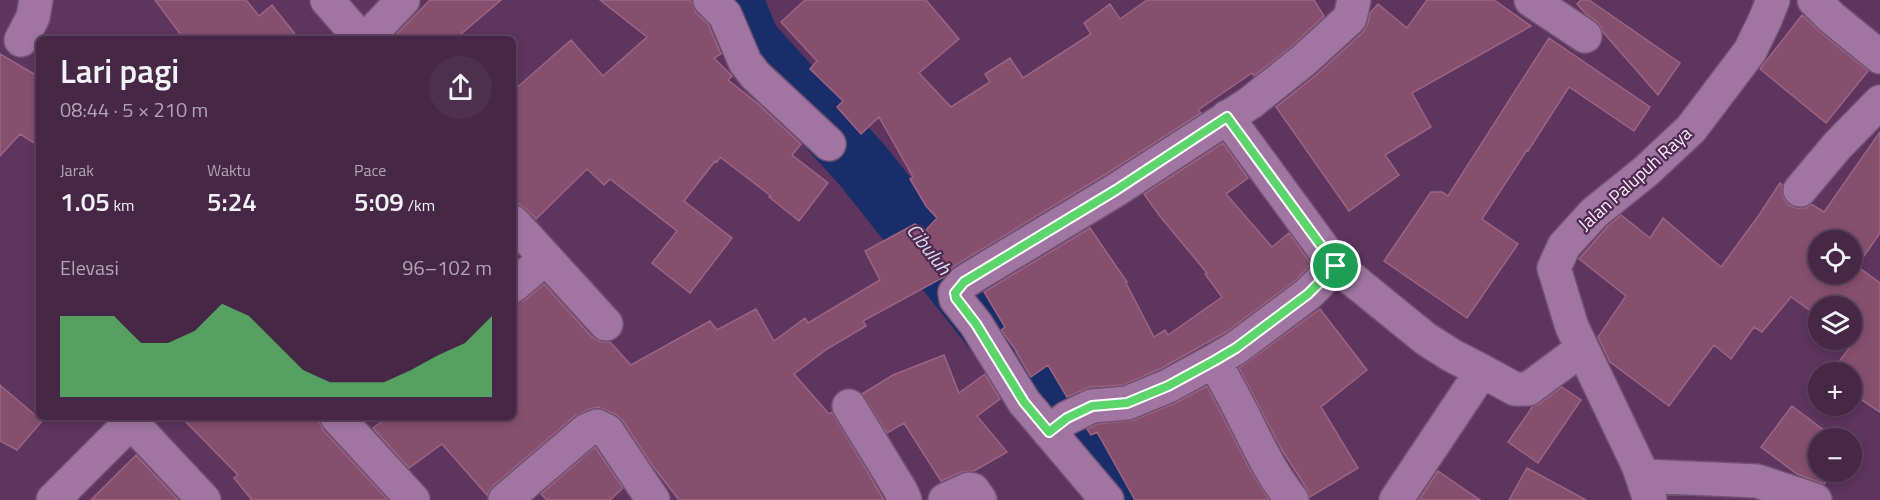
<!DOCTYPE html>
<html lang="id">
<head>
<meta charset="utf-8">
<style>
  :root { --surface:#462846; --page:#4d304d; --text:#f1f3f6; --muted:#b0a6b3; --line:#5e445f; --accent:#5dd56d }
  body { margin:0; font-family:"Titillium Web",sans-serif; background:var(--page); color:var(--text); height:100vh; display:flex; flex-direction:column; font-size:22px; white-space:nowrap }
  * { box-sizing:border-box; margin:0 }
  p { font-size:20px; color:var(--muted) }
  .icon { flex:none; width:33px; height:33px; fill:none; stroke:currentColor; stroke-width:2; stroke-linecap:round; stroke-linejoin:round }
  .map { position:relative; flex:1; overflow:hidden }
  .panel { position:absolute; left:36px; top:36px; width:480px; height:384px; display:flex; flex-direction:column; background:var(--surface); border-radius:9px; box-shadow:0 3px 9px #0003,0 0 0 2px var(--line) }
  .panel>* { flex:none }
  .controls { position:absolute; left:1808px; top:230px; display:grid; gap:12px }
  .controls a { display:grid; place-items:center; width:54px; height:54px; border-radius:50%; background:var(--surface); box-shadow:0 3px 9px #0003,0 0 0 2px var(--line); font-size:30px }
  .pin { position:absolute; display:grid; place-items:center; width:51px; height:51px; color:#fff; margin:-26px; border:3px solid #fff; border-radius:50%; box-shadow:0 2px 6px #0007 }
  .round { display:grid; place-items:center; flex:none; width:63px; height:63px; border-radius:32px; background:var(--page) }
  .headline { display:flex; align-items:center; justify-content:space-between; height:102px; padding:0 24px }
  h1 { font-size:33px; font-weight:600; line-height:45px }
  .figures { display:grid; grid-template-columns:repeat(3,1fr); gap:9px; height:102px; padding:6px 24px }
  .figures div { display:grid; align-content:center }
  .figures b { font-size:26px; font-weight:600 }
  .figures small { font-size:16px; font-weight:400 }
  .figures p { font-size:16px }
  .chart { height:168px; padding:12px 24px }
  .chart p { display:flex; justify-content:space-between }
  .chart svg { width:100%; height:108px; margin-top:6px; fill:var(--accent); opacity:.7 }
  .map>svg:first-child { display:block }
</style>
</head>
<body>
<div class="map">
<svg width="1880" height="500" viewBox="0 0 1880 500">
  <rect width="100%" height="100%" fill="#5d355e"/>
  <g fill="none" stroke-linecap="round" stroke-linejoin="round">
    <path stroke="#192d6a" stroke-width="60" d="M 733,0 L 750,42 L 863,166 L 1128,500"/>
  </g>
  <path fill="#854f6d" stroke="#9d6584" stroke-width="1.5" fill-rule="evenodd" d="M 155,0 L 246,0 L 259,16 L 272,5 L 299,39 L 184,39 Z
    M 430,0 L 501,0 L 455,39 L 392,39 Z
    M 600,0 L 689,0 L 692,2 L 696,13 L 708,24 L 711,31 L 721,54 L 714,58 L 732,76 L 728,80 L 756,102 L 801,144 L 792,155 L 828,183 L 799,221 L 769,197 L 771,196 L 720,157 L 717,162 L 715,161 L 684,201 L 732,238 L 690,293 L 652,263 L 677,231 L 610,179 L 604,185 L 587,169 L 536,219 L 526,209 L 519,204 L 513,204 L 513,91 L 571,40 L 603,76 L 647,37 Z
    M 805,0 L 926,0 L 959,39 L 919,73 L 951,107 L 990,82 L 985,74 L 1010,58 L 1023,78 L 1091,34 L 1084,23 L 1110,4 L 1120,19 L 1147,0 L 1314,0 L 1324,16 L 1292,46 L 1254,76 L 1252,73 L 1198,110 L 1201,113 L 1106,174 L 954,266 L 944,277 L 863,321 L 866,326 L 827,349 L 794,374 L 829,414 L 832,412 L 884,500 L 679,500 L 652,465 L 623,421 L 615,414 L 598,407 L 590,409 L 575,416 L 493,486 L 487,495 L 442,444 L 409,468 L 373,428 L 388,417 L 513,417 L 513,304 L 525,300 L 544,284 L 592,337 L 601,342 L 610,342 L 631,365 L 710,321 L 717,330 L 756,309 L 774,341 L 805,318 L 808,323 L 880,280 L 865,251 L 915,224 L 925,231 L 937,218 L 926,206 L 910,179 L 913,177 L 879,117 L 861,134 L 837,107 L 843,101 L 810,69 L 817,61 L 781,22 Z
    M 1427,0 L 1494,0 L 1531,26 L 1412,93 L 1431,127 L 1385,155 L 1399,175 L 1349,211 L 1276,107 L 1316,75 L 1363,32 L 1368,23 L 1370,13 L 1378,4 L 1407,28 Z
    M 1581,0 L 1589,0 L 1680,63 L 1658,95 L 1603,32 L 1601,27 L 1596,21 L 1587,15 L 1577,4 Z
    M 1802,15 L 1819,31 L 1868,71 L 1826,123 L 1760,69 Z
    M 1549,38 L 1650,107 L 1634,131 L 1569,87 L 1528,151 L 1527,150 L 1482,219 L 1518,244 L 1467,318 L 1384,261 L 1431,192 L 1442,192 L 1448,196 Z
    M 0,54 L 39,77 L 39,146 L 20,134 L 0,156 Z
    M 1880,132 L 1880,233 L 1857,266 L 1880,283 L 1880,412 L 1851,393 L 1851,372 L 1831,372 L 1854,342 L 1850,339 L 1851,306 L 1818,306 L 1818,316 L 1791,297 L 1762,332 L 1754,327 L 1731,359 L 1714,345 L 1669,406 L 1610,362 L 1598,337 L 1626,296 L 1579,259 L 1607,227 L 1621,215 L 1650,238 L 1663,218 L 1721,267 L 1759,215 L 1780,183 L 1782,185 L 1783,197 L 1788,205 L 1797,208 L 1806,208 L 1811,204 L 1824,212 ZM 1818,240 L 1851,240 L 1851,273 L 1818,273 Z
    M 1223,143 L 1248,178 L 1226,194 L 1272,247 L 1289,233 L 1311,264 L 1296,280 L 1226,332 L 1160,369 L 1123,385 L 1090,387 L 1067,397 L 1048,365 L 1031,377 L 1016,352 L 1017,352 L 1001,330 L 1005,327 L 984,292 L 1090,228 L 1127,282 L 1126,283 L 1154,337 L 1165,330 L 1168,335 L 1222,297 L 1205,274 L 1207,273 L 1159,215 L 1144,194 Z
    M 1320,309 L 1367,370 L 1321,407 L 1358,468 L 1310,497 L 1307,489 L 1282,450 L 1239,368 Z
    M 944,355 L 959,393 L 985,374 L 1000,399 L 977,416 L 1007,452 L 974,471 L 961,472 L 941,481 L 904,423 L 887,433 L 862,394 L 893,375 Z
    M 0,385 L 42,421 L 17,450 L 0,441 Z
    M 1207,386 L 1249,468 L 1269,500 L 1135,500 L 1097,432 L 1091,435 L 1087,429 L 1097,424 L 1134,420 L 1175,403 Z
    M 1562,387 L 1581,400 L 1538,463 L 1508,442 L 1533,406 L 1539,404 Z
    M 1792,406 L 1834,438 L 1818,438 L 1818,471 L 1834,471 L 1824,484 L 1797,474 L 1761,447 Z
    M 181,417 L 319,417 L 319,422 L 323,430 L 388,500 L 252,500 L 234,478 L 238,475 Z
    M 595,447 L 623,488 L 610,500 L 547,500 L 541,494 Z
    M 136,455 L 178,500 L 91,500 Z
    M 1527,468 L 1586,500 L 1509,500 Z
    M 1438,471 L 1480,500 L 1419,500 Z"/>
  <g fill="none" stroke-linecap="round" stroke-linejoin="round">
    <g stroke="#725273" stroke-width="36">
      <path id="minor" d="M 327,0 L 361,39
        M 710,0 L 725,15 L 745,62 L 755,75 L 829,144
        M 1531,0 L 1585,36
        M 1814,0 L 1831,17 L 1880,57
        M 366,39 L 403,0
        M 21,40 L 33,17 L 36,0
        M 1227,117 L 1336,266 L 1426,339 L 1451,355 L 1482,371
        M 1800,190 L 1837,146 L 1880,102
        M 513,222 L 606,324
        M 513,286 L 545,259
        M 1214,361 C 1224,379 1234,397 1243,415 C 1258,445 1271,474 1292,500
        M 849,406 L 901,491 L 905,500
        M 337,417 L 413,500
        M 131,422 L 204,500
        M 1049,432 L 1067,418 L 1092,406 L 1127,403 L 1168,386 L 1214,361 L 1236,348 L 1308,294 L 1336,266
        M 1643,476 L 1757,481 L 1815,500
        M 53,500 L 131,422 L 133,417
        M 505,500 L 587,430 L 597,426 L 607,431 L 653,500
        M 945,500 L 969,489 L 973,490 L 980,500
        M 1107,500 L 1024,402 L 976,324 L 956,299 L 955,293 L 964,282 L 1116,190 L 1250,103 L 1304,60 L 1350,18 L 1354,0
        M 1396,500 L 1482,371 L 1515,389 L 1528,389 L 1582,349
        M 1650,500 L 1638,465 L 1572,327 L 1554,268 L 1564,246 L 1594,213 L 1646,171 L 1691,129 L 1750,51 L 1765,20 L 1773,0"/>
    </g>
    <use href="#minor" stroke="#a075a1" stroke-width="33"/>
  </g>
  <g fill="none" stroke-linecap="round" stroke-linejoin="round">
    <g stroke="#fff" stroke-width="12">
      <path id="route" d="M 1227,117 L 1336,266 L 1308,294 L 1236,348 L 1214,361 L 1168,386 L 1127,403 L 1092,406 L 1067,418 L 1049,432 L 1024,402 L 976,324 L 956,298 L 955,293 L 964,282 L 1116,190 Z"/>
    </g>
    <use href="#route" stroke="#5dd56d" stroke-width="8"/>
  </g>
  <g text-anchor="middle" stroke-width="4.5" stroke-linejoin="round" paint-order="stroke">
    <g font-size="18" fill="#fef0fe" stroke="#512a52">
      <text transform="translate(1635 179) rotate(-42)" y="6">Jalan Palupuh Raya</text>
    </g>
    <g font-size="20" font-style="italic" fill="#d6dff2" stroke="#512a52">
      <text transform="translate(929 249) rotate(52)" y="7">Cibuluh</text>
    </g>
  </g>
</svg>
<div class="controls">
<a><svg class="icon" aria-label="locate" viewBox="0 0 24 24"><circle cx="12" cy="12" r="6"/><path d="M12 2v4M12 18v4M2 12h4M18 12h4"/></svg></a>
<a><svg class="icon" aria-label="layers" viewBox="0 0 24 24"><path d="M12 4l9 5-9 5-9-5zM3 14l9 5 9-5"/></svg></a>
<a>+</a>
<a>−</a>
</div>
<div class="pin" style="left:1336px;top:266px;background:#1e9e55"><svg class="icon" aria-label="arrive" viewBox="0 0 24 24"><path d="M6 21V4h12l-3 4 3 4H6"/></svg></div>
<section class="panel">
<div class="headline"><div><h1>Lari pagi</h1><p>08:44 · 5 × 210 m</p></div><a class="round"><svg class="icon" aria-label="share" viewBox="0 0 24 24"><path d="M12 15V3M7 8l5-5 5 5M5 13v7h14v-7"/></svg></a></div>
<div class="figures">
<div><p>Jarak</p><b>1.05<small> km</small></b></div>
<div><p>Waktu</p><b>5:24</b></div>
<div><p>Pace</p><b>5:09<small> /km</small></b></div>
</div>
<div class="chart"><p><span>Elevasi</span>96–102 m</p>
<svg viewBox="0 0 160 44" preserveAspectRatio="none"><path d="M0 44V11L10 11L20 11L30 22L40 22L50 17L60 6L70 11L80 22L90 33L100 38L110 38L120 38L130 33L140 27L150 22L160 11V44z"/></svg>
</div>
</section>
</div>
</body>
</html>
